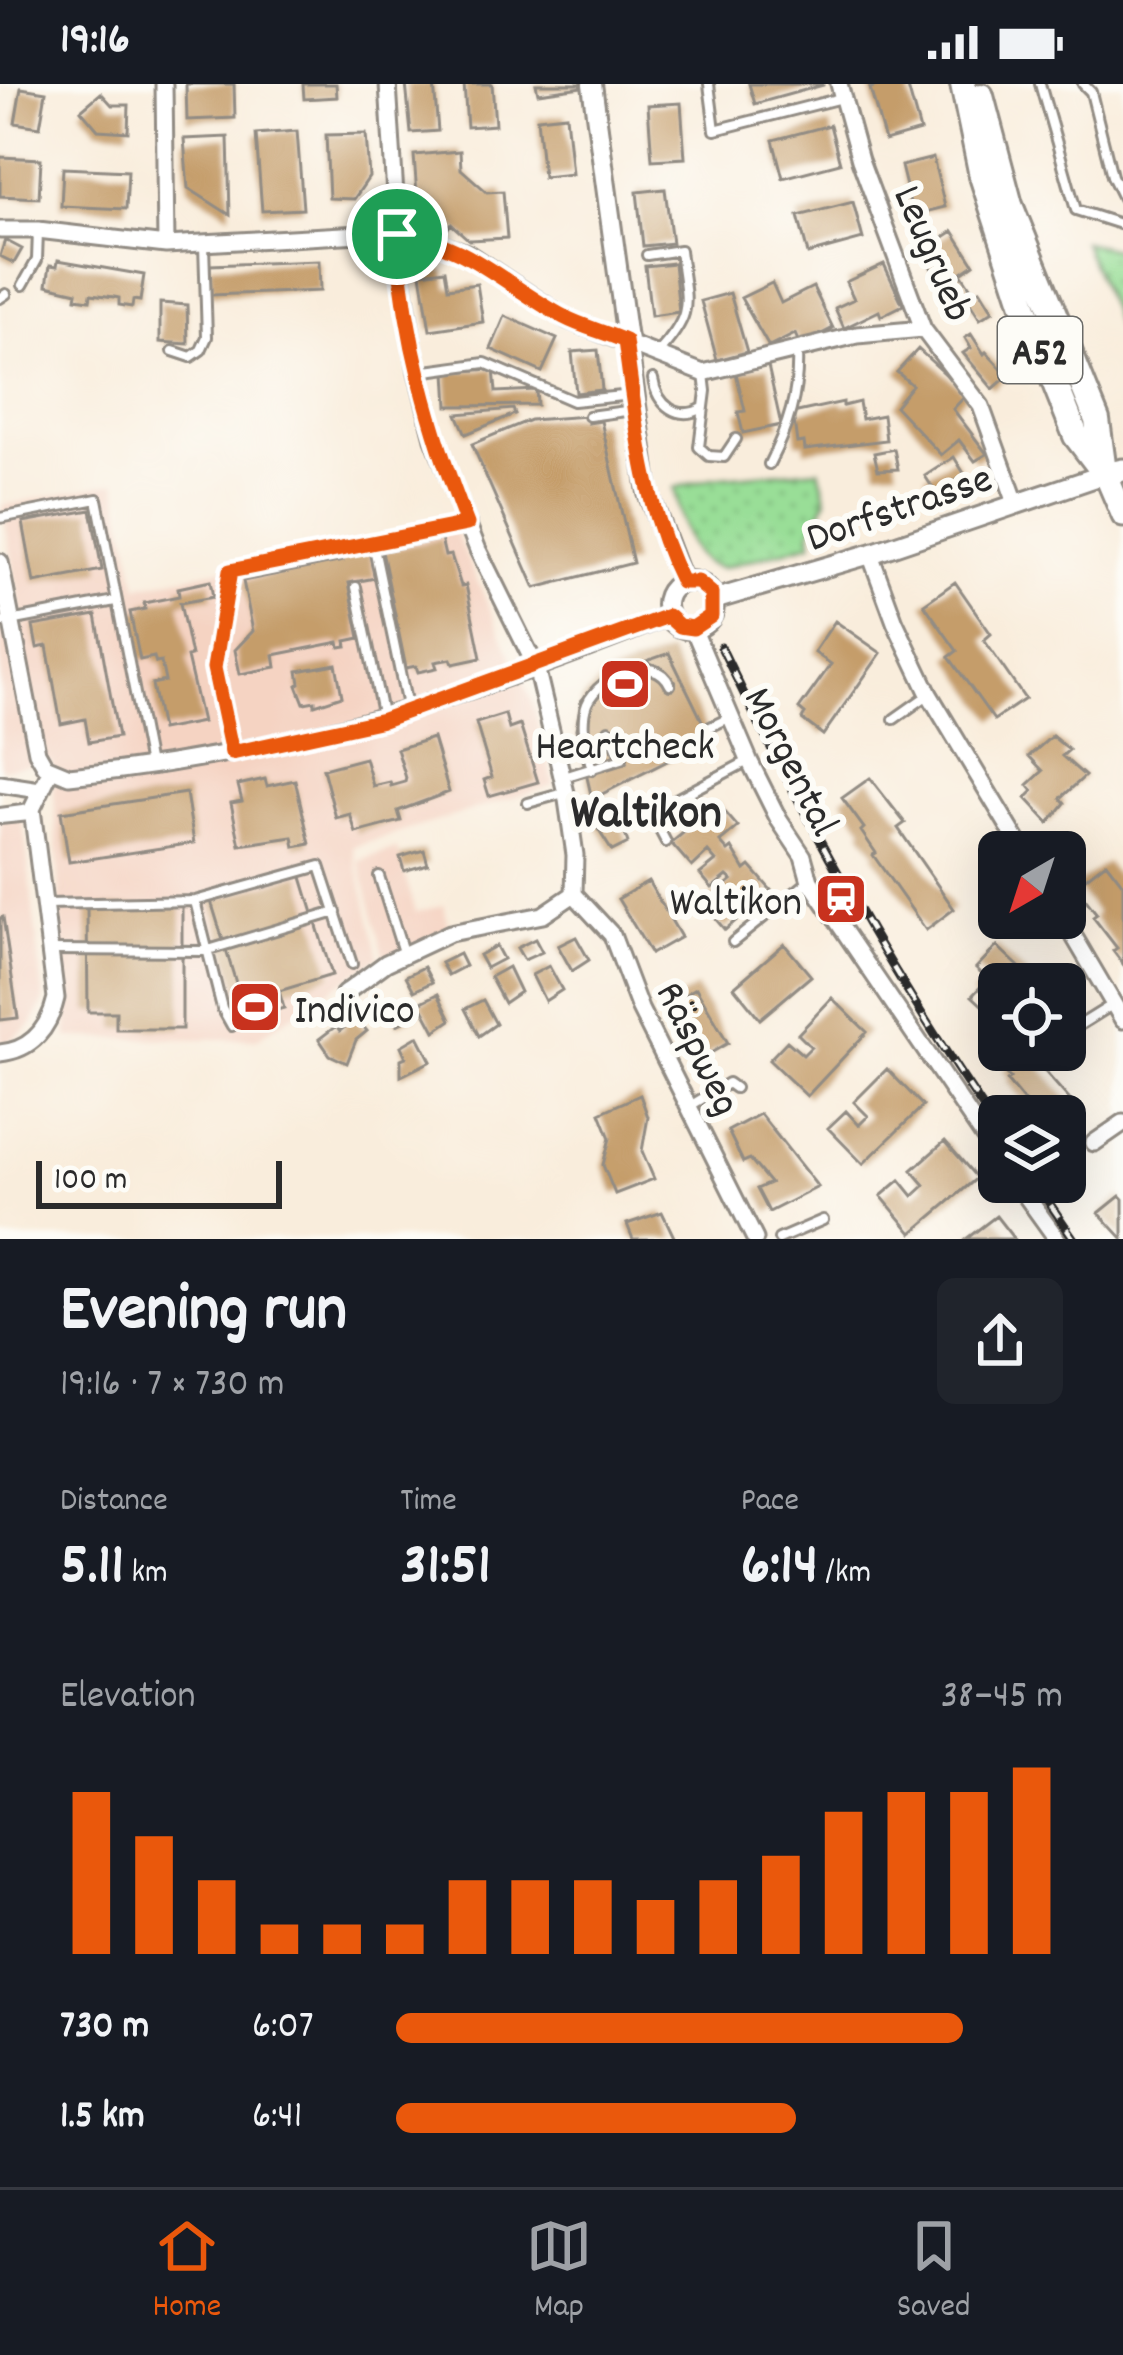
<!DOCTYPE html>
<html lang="en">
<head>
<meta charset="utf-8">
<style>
  :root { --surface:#171b24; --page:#20242c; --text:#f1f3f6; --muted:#9ea1a6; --line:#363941; --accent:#ea580c }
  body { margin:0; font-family:Dekko,sans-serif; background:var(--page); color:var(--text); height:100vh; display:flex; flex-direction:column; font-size:45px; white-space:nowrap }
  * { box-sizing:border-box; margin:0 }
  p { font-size:39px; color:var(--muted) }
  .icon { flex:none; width:66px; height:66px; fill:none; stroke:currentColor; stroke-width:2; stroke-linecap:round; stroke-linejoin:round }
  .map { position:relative; height:1155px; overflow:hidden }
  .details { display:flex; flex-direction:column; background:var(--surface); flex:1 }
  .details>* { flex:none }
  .needle { width:78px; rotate:219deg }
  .tools { position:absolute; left:978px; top:747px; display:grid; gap:24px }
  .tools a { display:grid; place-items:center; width:108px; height:108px; border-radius:18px; background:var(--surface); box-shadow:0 12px 48px #0002; font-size:60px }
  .scale { position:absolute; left:36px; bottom:30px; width:246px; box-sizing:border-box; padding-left:12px; border:6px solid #2b2b2b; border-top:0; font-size:33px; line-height:42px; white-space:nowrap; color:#2b2b2b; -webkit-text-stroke:9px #fdfcf7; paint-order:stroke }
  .pin { position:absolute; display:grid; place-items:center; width:102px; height:102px; color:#fff; margin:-51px; border:6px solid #fff; border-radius:50%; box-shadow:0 3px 12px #0007 }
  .round { display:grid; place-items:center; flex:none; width:126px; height:126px; border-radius:18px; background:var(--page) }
  .head { display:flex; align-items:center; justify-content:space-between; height:204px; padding:0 60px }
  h1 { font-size:66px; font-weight:700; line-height:90px }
  .metrics { display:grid; grid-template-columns:repeat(3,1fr); gap:18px; height:204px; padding:12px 60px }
  .metrics div { display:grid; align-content:center }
  .metrics b { font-size:60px; font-weight:700 }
  .metrics small { font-size:33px; font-weight:400 }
  .metrics p { font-size:33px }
  .chart { height:336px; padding:24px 60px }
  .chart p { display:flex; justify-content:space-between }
  .chart svg { width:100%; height:216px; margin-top:12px; stroke:var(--accent); stroke-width:6 }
  ul { padding:0 60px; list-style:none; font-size:39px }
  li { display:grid; grid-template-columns:192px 144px 1fr; align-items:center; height:90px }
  li i { height:30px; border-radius:15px; background:var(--accent) }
  .status { display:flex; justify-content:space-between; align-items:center; height:84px; padding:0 60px; background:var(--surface); direction:ltr }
  .status svg { height:33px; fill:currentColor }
  .dock { display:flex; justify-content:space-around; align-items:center; height:168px; border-top:3px solid var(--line); background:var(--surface); font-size:33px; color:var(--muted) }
  .dock a { display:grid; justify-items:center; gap:6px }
  .dock .selected { color:var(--accent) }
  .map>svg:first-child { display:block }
</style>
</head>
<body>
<div class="status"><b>19:16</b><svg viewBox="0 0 49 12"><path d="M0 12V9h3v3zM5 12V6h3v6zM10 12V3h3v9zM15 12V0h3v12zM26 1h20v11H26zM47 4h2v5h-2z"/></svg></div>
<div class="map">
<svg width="1123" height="1155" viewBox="0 0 1123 1155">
  <defs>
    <pattern id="garden-dots" width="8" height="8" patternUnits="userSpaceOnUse" patternTransform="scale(3)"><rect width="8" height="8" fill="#99de97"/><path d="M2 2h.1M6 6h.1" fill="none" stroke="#84bf82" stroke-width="1.8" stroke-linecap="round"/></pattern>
  </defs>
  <rect width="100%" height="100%" fill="#fdfcf7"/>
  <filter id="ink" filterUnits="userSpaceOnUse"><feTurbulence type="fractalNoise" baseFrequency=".00833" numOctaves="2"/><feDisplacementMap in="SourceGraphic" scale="24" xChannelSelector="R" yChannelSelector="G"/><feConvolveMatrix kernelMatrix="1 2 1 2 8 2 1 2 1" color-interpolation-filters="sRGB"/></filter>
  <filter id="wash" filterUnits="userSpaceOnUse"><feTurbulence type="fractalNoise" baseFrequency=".004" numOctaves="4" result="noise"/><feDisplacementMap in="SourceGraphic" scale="48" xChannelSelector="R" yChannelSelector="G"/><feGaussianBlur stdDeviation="2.7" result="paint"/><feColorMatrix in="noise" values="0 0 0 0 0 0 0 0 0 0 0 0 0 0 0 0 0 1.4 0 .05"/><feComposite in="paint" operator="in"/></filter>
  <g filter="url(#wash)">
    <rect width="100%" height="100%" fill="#f9eddc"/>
    <path fill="#f5d3c2" d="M 116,398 L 138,502 L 451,439 L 531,615 L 554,701 L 353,763 L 379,873 L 256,955 L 68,954 L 52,676 L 0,685 L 0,548 L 25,542 L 2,422 Z
      M 21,720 L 44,917 L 33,940 L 7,959 L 0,959 L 0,722 Z
      M 397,765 L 416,828 L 444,821 L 450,849 L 386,879 L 359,777 Z"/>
    <path fill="url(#garden-dots)" stroke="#628461" stroke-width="3" d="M 1083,158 L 1123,167 L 1123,257 Z
      M 819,385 L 827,416 L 811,445 L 812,459 L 722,484 C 686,480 681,434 674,404 L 713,394 Z"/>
    <g id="blocks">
      <path fill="#c59d6a" d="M 186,0 L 234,0 L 235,34 L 187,36 Z
        M 303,0 L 336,0 L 337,13 L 304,15 Z
        M 406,0 L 434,0 L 438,47 L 411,49 Z
        M 464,0 L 492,0 L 495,41 L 467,43 Z
        M 536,0 L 582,0 L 582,3 L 538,9 Z
        M 749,0 L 823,0 L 823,1 L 755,20 Z
        M 884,0 L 907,0 L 920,47 L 885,57 L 870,4 Z
        M 21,4 L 46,8 L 40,43 L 15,39 Z
        M 101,9 L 112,21 L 129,21 L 128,48 L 98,46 L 81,26 Z
        M 681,19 L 685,74 L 652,76 L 648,21 Z
        M 566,31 L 572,90 L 543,93 L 537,34 Z
        M 830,41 L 840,79 L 783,94 L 773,56 Z
        M 297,47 L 303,125 L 262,127 L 256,50 Z
        M 366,50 L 369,93 L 354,115 L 329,114 L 326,51 Z
        M 228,53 L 230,131 L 188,104 L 184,55 Z
        M 460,67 L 461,85 L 487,108 L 503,107 L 507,154 L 469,156 L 451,140 L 447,145 L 429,130 L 433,125 L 417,111 L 414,71 Z
        M 0,73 L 41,75 L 39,114 L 0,112 Z
        M 933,74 L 945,123 L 913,131 L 901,82 Z
        M 63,84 L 128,87 L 126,125 L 61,122 Z
        M 665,105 L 672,159 L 643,162 L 637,108 Z
        M 853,118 L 863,155 L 808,170 L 798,132 Z
        M 953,147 L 974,180 L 961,189 L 974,209 L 980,206 L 993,227 L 980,235 L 969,218 L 958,225 L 921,168 Z
        M 5,156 L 22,165 L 14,179 L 0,172 Z
        M 58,176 L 144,191 L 140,217 L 133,216 L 132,223 L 119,221 L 119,214 L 114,213 L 91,210 L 90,216 L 76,214 L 77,208 L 47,201 L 50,181 L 57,182 Z
        M 319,177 L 320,207 L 211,211 L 210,181 Z
        M 674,179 L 679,228 L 651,232 L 645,182 Z
        M 884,180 L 903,221 L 881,232 L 879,227 L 844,244 L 835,224 L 854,215 L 846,198 Z
        M 445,186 L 448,204 L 477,200 L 483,238 L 430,246 L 421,189 Z
        M 772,199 L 781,219 L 813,203 L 833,244 L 800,261 L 795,250 L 769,263 L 741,214 Z
        M 730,209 L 747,268 L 717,276 L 701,217 Z
        M 160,219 L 187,221 L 188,260 L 160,258 Z
        M 505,232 L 557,255 L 542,288 L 491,265 Z
        M 971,250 L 984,270 L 986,268 L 1008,292 L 993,305 L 963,269 L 971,264 L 965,254 Z
        M 918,265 L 967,310 L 953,325 L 987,370 L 975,377 L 959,356 L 941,371 L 895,322 L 912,301 L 897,288 Z
        M 598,266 L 602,306 L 576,309 L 572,268 Z
        M 768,282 L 781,341 L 743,349 L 738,328 L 745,327 L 736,289 Z
        M 494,285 L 496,308 L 536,306 L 537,321 L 448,322 L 446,288 Z
        M 843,318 L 843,322 L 859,318 L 862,335 L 883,331 L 886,356 L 805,366 L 804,358 L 797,359 L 793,329 Z
        M 513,325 L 515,330 L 466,350 L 457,330 Z
        M 587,332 L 588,339 L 601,337 L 633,479 L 535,504 L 472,360 L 530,336 Z
        M 894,365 L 898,385 L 878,386 L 874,369 Z
        M 954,373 L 965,391 L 936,409 L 925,392 Z
        M 91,426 L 102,486 L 34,499 L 23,438 Z
        M 441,455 L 445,472 L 451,471 L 461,502 L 466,501 L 481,574 L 453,580 L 451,575 L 435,578 L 437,584 L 418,588 L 416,582 L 406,584 L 382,467 Z
        M 369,464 L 375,494 L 349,499 L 360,554 L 346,557 L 347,562 L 340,563 L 339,558 L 274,571 L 276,583 L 240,590 L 235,566 L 253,547 L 243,497 L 343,477 L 342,469 Z
        M 210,497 L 213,513 L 180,519 L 191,572 L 187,573 L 202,638 L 161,646 L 152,600 L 165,597 L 161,578 L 156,579 L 154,573 L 140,576 L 130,528 L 145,525 L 144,519 L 179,512 L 178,504 Z
        M 955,498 L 991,550 L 984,556 L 1025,615 L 994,636 L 949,573 L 957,567 L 924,520 Z
        M 96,531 L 118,653 L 89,658 L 85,635 L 61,640 L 47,562 L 37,564 L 33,542 Z
        M 835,537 L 881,569 L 823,651 L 802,635 L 805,630 L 799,625 L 831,580 L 814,568 Z
        M 669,569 L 711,655 L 592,715 L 576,645 L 581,617 L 604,592 Z
        M 336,580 L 342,612 L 315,621 L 315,617 L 304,619 L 297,601 L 300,599 L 298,587 Z
        M 505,630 L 509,645 L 520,641 L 538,698 L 489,712 L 484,696 L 492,693 L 476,639 Z
        M 1052,652 L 1069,666 L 1062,672 L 1085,692 L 1061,714 L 1065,719 L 1049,739 L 1026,714 L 1033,707 L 1028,701 L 1043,687 L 1029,672 Z
        M 433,654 L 449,708 L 398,727 L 401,737 L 356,749 L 350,730 L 336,734 L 323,685 L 365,674 L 373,702 L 390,698 L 391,702 L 405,698 L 406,694 L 397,665 Z
        M 870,694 L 905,739 L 898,744 L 954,825 L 926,846 L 873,771 L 876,769 L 861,747 L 864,744 L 842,714 Z
        M 265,695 L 267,702 L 295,696 L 310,760 L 295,763 L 293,753 L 240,761 L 231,719 L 242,717 L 238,701 Z
        M 186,709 L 194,759 L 69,778 L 61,728 Z
        M 718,720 L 738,743 L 720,758 L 728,767 L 732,764 L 745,786 L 750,782 L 771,806 L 725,846 L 703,820 L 732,796 L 727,792 L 712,804 L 700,790 L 716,777 L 708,768 L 692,783 L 671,759 Z
        M 623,725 L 627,732 L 620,735 L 628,759 L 612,767 L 594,739 L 608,732 L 612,740 L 610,732 Z
        M 424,766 L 428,780 L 404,787 L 400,773 Z
        M 1106,778 L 1123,800 L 1123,880 L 1113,867 L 1117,864 L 1093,833 L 1097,830 L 1075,802 Z
        M 301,790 L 332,891 L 279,907 L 284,924 L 247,935 L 211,817 Z
        M 648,797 L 681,853 L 651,870 L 618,815 Z
        M 87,822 L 182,822 L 182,945 L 116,945 L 116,928 L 88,928 Z
        M 3,833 L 18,934 L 0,936 L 0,834 Z
        M 576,853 L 589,876 L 572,887 L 558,862 Z
        M 535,855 L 542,868 L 524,876 L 517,864 Z
        M 784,860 L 811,892 L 760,935 L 734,903 Z
        M 496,862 L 503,875 L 486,884 L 479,871 Z
        M 997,862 L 1030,893 L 1023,900 L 999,900 L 999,937 L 972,912 L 985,898 L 989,902 L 992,899 L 976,884 Z
        M 459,870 L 465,882 L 448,891 L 441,879 Z
        M 549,882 L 562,906 L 545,917 L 532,891 Z
        M 424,883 L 432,898 L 414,907 L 406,892 Z
        M 508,883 L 520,908 L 504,919 L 490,893 Z
        M 696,904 L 728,959 L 697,977 L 665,922 Z
        M 438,910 L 451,936 L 435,947 L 420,919 Z
        M 408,913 L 417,931 L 397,941 L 396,919 Z
        M 832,914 L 867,948 L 807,1012 L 769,976 L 787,957 L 803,971 L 811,963 L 798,950 Z
        M 483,916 L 496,940 L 479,952 L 465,925 Z
        M 353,930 L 367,947 L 356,956 L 347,979 L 330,971 L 319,955 L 336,942 L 340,947 L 345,943 L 342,938 Z
        M 418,952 L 431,977 L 401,992 L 401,975 L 406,973 L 401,962 Z
        M 1026,966 L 1076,1023 L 1065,1032 L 1036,1032 L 1007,997 L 1010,994 L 1003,987 Z
        M 887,985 L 923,1022 L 863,1080 L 828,1044 L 846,1027 L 859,1041 L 868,1032 L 854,1018 Z
        M 640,1011 L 648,1033 L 642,1067 L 654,1095 L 615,1110 L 603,1081 L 610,1054 L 600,1029 Z
        M 760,1030 L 818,1103 L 769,1128 L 757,1105 L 770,1099 L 750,1075 L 743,1078 L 728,1047 Z
        M 945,1057 L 977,1094 L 912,1149 L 881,1112 L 900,1096 L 913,1112 L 925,1101 L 912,1086 Z
        M 1120,1112 L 1123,1115 L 1123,1155 L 1099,1129 Z
        M 662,1128 L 675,1155 L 633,1155 L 627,1140 Z
        M 996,1132 L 1014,1155 L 966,1155 Z"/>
    </g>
  </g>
  <g filter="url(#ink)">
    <use href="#blocks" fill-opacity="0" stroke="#928c84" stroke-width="3"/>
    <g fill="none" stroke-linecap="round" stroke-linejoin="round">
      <g stroke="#928c84" stroke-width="14">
        <path id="service" d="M 709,0 L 715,46 L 841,14
          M 1040,0 L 1076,126 L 1123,141
          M 1083,0 L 1091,8 L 1112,92 L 1123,114
          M 647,171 L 680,166 C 686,220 696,228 657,270
          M 23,201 L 37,176 L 38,147
          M 0,214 L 6,210
          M 173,267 L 191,273 L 201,266 L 207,253 L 204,161
          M 419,288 L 485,279 L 573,317 L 632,311
          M 704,290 L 706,307 L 699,363 L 709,372 L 724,373 L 736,355
          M 653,295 C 657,321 678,338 703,324
          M 589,332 L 633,326
          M 769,380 C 788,343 799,310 797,268
          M 0,434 L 97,415 L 149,681
          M 373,459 L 408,627
          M 356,503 L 383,634
          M 0,539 L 115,517
          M 894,635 L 928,611
          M 706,645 L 729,634
          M 232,668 L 214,584 L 230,487 L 467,440
          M 592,686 C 587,665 579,641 587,620 C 599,592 655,567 670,601
          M 564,693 L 622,675 L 609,646
          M 528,719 L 564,709
          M 0,729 L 30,725
          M 0,735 L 30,732
          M 666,758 L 656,739 L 657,725 L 748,677
          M 379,792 L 403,868
          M 195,817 L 222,924 L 232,942
          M 46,820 L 195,817 L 320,782 L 352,880
          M 733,858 L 809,797
          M 49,866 L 205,867 L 336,828
          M 1067,949 L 1112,921
          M 690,1022 L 728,999 L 735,1004
          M 779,1155 L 823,1136"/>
      </g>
      <g stroke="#928c84" stroke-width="21">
        <path id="minor" d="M 164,0 L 166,161
          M 388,0 L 399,175 L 417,288 L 434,355 L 478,466 L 536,583 L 566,709 L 575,771 L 574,810
          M 839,0 L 860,76 L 923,245 L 981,322 L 1016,419
          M 0,146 L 38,146 L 166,161 L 378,149 L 418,151 L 467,169 L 568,236 L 703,289 L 857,251 L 923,245
          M 870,470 L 895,538 L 929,610 L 1024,768
          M 0,478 L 37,668 L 45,682 L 69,692 C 284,671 470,614 669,532
          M 693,544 L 749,676 L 779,736 L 803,772 L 810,797 L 999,1075
          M 0,700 L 40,706
          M 574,810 L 612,851 L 640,925 L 755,1155
          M 1063,834 L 1123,936
          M 344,910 L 386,879 L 450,849 L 543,831 L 574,810
          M 0,969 C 32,966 49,944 56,914 L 32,725 L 51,686
          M 1094,1059 L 1123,1039
          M 1016,1098 L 1057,1155"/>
      </g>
      <g stroke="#928c84" stroke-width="24">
        <path id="tertiary" d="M 592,0 L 648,409 L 682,498
          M666 521a24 24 0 1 1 48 0a24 24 0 1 1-48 0Z
          M 713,516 L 870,470 L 1105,390"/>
      </g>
      <g stroke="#928c84" stroke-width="27">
        <path id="secondary" d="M 1123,386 L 1105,390 L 1123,432"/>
      </g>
      <g stroke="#928c84" stroke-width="30">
        <path id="trunk" d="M 963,0 L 982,92 L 1025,224 L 1076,352 L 1105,390
          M 981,12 L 1010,121 L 1097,336 L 1104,388"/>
      </g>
      <use href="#service" stroke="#fff" stroke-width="8"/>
      <use href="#minor" stroke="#fff" stroke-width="15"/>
      <use href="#tertiary" stroke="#fff" stroke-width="18"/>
      <use href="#secondary" stroke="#fff" stroke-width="21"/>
      <use href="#trunk" stroke="#fff" stroke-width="24"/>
      <g stroke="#2b2b2b" stroke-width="9">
        <path id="rail" d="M 721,563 C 801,730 893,894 999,1047
          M 1035,1098 L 1074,1155"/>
      </g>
      <use href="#rail" stroke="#fdfcf7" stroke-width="4.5" stroke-dasharray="14" stroke-linecap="butt"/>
    </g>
  </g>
  <g fill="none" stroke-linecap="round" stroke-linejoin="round" filter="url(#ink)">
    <g stroke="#fff" stroke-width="24">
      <path id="route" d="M 397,150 C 465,156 507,203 564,233 C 583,243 605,248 625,257 C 636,339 644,423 682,498 L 698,498 L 711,509 L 711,532 L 693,544 L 679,542 L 668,532 L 383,636 L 232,669 L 214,584 L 230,487 L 467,440 C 430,346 404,252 397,150 Z"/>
    </g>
    <use href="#route" stroke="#ea580c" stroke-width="15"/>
  </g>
  <defs>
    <g id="stadium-square" transform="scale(2.7)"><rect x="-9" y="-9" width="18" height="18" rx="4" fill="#c8321e" stroke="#fdfcf7"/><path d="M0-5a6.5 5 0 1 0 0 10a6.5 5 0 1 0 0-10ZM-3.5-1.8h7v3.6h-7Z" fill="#fff"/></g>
    <g id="station-square" transform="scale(2.7)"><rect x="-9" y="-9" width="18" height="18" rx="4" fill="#c8321e" stroke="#fdfcf7"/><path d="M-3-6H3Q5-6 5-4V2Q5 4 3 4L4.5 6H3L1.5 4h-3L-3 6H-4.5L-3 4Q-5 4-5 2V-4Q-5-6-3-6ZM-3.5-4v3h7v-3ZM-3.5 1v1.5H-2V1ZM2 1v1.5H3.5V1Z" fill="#fff"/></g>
  </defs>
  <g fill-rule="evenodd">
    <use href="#stadium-square" x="625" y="600"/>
    <use href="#station-square" x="841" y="815"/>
    <use href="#stadium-square" x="255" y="923"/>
  </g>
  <g text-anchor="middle" stroke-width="12" stroke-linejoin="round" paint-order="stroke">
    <rect fill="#fdfcf7" stroke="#6a6a68" stroke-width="3" x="998" y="233" width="84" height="66" rx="9"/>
    <g font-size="39" font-weight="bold" fill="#2b2b2b">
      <text x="1040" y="280">A52</text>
    </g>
    <g font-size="42" fill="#2b2b2b" stroke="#fdfcf7">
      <text transform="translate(936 168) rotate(67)" y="15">Leugrueb</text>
      <text transform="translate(898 421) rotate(-19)" y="15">Dorfstrasse</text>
      <text transform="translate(794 676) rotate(63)" y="15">Morgental</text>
      <text transform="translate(701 963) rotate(64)" y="15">Räspweg</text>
    </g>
    <g font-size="42" fill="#2b2b2b" stroke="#fdfcf7">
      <text x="625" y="674">Heartcheck</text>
      <text x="802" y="830" text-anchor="end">Waltikon</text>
      <text x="294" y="938" text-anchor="start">Indivico</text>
    </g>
    <g font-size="48" font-weight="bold" fill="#2b2b2b" stroke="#fdfcf7">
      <text x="646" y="742">Waltikon</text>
    </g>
  </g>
</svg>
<div class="tools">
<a><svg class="needle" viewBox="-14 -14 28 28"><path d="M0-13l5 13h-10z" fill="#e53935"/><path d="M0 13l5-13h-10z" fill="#9ea1a6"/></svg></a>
<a><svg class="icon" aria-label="locate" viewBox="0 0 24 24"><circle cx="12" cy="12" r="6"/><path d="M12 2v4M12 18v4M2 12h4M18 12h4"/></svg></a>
<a><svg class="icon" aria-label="layers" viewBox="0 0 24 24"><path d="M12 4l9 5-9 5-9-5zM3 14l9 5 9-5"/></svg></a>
</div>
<div class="scale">100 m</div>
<div class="pin" style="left:397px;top:150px;background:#1e9e55"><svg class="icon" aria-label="arrive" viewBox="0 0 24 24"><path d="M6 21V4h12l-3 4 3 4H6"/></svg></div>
</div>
<section class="details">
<div class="head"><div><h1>Evening run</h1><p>19:16 · 7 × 730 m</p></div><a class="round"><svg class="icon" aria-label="share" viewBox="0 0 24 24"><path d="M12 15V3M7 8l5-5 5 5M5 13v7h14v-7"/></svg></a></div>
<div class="metrics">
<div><p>Distance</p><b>5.11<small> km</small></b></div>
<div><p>Time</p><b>31:51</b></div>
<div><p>Pace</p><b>6:14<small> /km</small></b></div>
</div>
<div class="chart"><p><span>Elevation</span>38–45 m</p>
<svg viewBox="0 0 160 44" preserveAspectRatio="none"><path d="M5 44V11M15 44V20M25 44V29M35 44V38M45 44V38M55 44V38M65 44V29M75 44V29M85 44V29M95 44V33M105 44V29M115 44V24M125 44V15M135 44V11M145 44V11M155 44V6"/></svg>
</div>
<ul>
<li><b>730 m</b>6:07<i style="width:85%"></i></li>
<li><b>1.5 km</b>6:41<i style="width:60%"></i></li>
</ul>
</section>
<nav class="dock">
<a class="selected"><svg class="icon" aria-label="home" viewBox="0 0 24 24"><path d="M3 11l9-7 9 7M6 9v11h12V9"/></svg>Home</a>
<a><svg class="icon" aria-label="map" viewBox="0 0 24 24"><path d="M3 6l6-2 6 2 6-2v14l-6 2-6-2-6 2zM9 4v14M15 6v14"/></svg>Map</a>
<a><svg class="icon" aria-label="saved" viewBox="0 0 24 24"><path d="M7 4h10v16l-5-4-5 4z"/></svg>Saved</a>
</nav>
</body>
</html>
